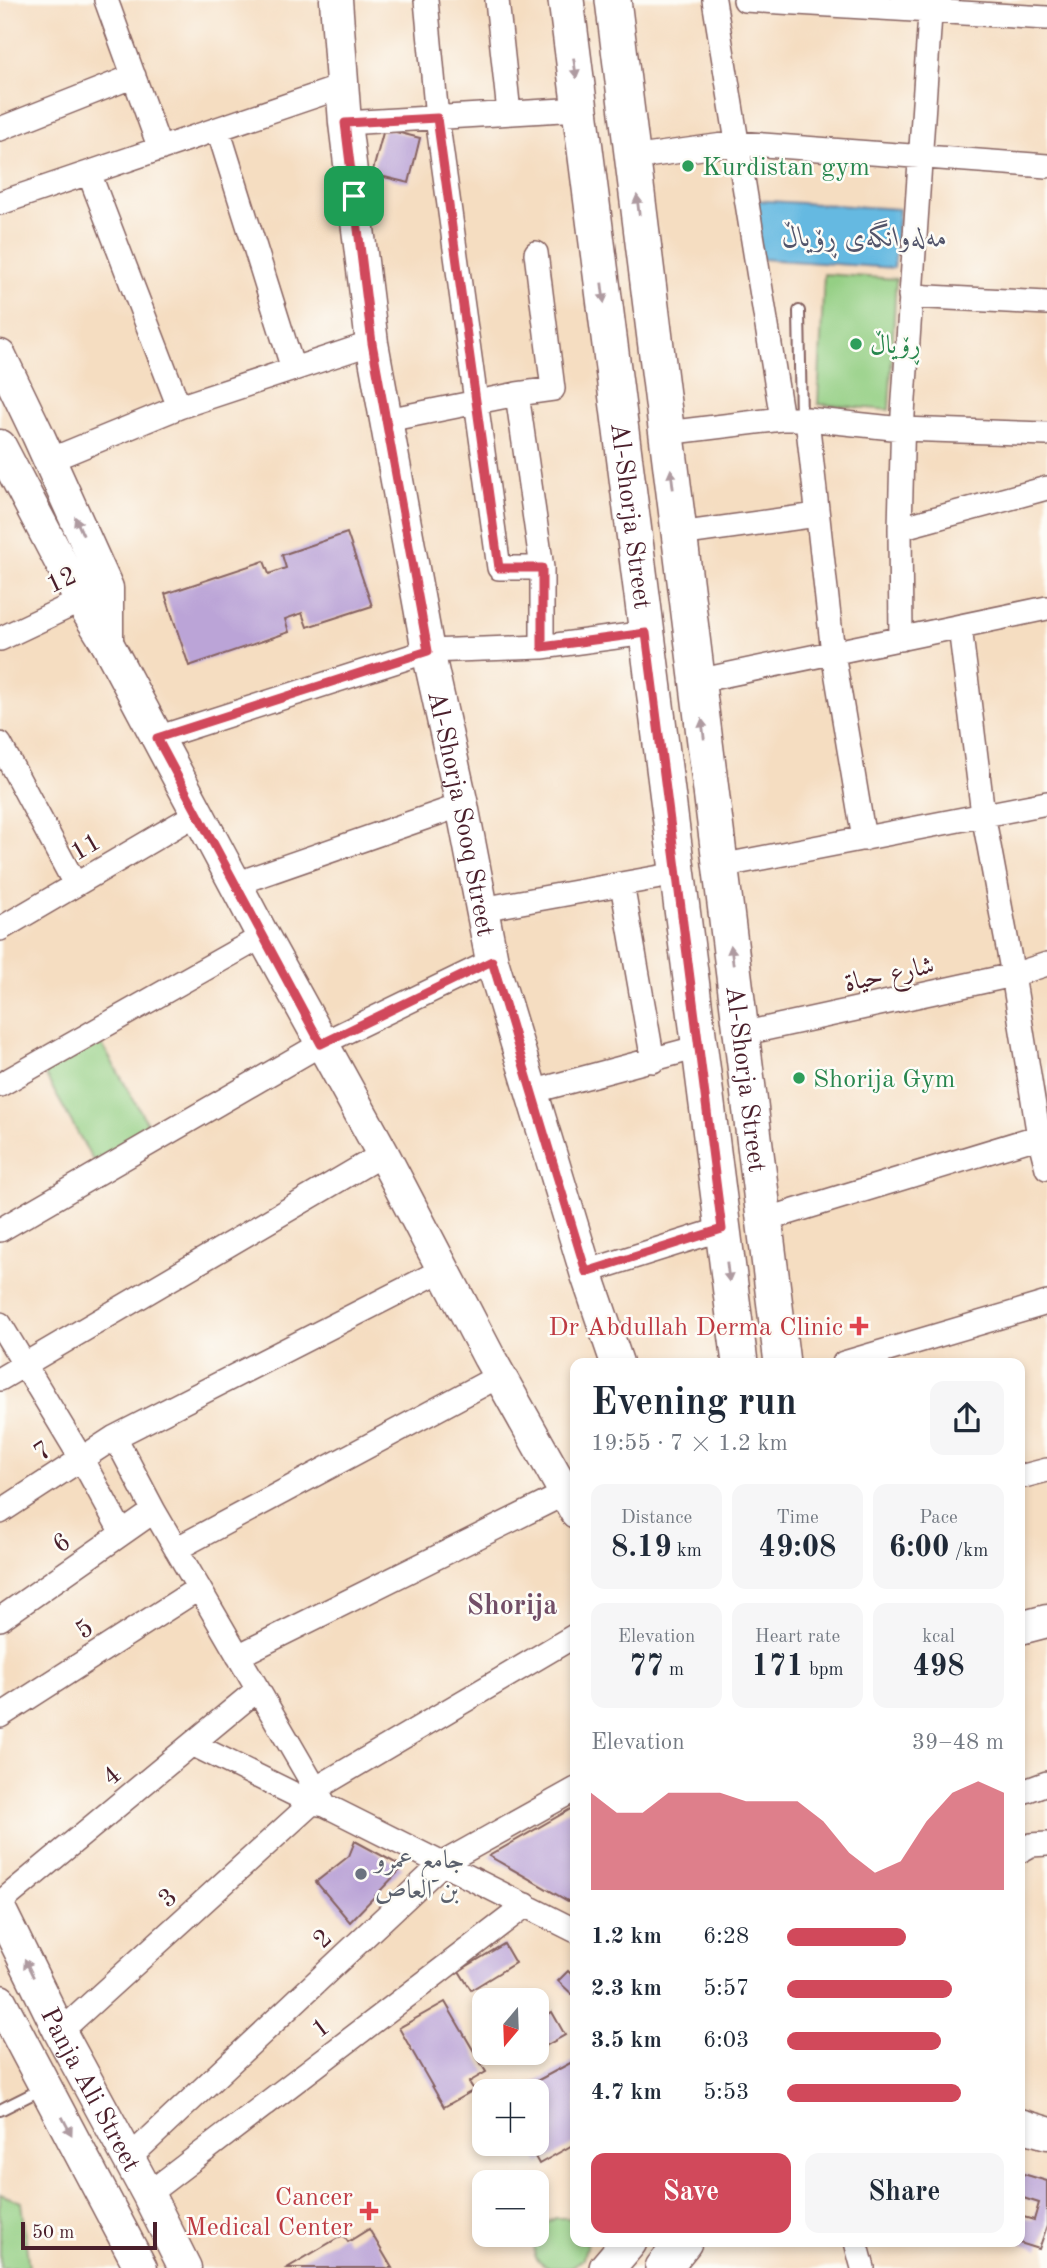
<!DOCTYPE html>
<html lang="en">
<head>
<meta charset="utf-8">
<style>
  :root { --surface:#fff; --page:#f6f6f7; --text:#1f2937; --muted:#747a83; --accent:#d1495b }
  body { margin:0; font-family:"Old Standard TT",Amiri,serif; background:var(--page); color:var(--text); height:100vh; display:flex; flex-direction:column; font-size:26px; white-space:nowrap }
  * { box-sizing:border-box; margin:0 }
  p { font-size:23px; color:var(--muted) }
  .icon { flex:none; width:38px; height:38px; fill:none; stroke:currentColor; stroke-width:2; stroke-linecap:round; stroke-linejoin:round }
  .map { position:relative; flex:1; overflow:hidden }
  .drawer { position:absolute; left:570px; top:1358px; width:455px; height:889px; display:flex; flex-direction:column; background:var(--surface); border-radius:14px; box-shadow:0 4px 10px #0003 }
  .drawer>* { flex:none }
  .needle { width:46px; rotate:199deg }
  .fabs { position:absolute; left:472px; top:1988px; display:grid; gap:14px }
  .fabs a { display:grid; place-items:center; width:77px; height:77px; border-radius:14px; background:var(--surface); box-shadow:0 4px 10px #0003; font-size:35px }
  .scale { position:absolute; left:21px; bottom:18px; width:136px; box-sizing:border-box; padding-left:7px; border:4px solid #4a1f2b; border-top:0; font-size:19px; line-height:24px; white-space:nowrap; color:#4a1f2b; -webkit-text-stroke:5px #fdfcf7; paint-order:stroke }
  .pin { position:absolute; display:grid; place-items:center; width:60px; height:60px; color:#fff; margin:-30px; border-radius:14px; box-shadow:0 4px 10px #0006 }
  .round { display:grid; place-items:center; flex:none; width:74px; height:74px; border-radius:14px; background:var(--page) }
  .overview { display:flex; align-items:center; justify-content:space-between; height:119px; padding:0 21px }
  h1 { font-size:38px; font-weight:600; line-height:52px }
  .metrics { display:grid; grid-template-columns:repeat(3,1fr); gap:10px; height:119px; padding:7px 21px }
  .metrics div { display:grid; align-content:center; border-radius:14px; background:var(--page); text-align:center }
  .metrics b { font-size:30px; font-weight:600 }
  .metrics small { font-size:19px; font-weight:400 }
  .metrics p { font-size:19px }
  .chart { height:196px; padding:14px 21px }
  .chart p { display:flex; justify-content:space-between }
  .chart svg { width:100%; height:126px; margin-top:7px; fill:var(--accent); opacity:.7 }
  .cta { display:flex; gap:14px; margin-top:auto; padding:14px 21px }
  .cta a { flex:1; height:80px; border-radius:14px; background:var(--accent); color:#fff; font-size:28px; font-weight:600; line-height:80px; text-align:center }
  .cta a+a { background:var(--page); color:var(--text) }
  ul { padding:0 21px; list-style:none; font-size:23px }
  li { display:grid; grid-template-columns:112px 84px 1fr; align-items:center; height:52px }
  li i { height:18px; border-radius:9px; background:var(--accent) }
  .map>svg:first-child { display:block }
</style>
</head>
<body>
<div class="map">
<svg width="1047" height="2268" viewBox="0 0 1047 2268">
  <rect width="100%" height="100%" fill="#fdfcf7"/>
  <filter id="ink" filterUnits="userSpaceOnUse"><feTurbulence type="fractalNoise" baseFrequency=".0143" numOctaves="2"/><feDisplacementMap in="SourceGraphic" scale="14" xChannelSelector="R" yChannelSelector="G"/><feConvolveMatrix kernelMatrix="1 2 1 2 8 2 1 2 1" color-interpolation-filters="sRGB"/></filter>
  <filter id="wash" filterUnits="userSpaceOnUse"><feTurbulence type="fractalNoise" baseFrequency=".00686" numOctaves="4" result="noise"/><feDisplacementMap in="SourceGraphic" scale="28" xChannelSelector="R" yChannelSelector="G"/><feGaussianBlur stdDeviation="1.57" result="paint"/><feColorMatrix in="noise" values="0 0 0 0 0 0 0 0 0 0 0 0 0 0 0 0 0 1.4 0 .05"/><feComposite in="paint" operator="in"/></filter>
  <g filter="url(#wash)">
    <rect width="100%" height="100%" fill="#f5ddc1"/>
    <path fill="#94cf84" stroke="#6f7758" stroke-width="2" d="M 824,274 L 896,279 L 889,410 L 818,404 Z
      M 100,1041 L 153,1133 L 95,1164 L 43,1071 Z
      M 0,2194 L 21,2202 L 29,2268 L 0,2268 Z
      M 556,2218 L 566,2218 L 576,2223 L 576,2242 L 587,2242 L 583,2258 L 571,2268 C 564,2268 553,2268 547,2267 C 522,2255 536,2226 556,2218 Z"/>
    <path fill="#65b9e1" stroke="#586c86" stroke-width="2" d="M 752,200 L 899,209 L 894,268 L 762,259 Z"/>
    <g id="blocks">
      <path fill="#bba4d7" d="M 384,129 L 420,138 L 409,183 L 372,174 Z
        M 347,533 L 372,606 L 307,627 L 302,613 L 285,619 L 289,632 L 189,666 L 165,594 L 264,561 L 269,574 L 286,568 L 282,555 Z
        M 576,1806 L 576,1896 L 568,1901 L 489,1856 Z
        M 355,1841 L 403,1867 L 350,1922 L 316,1882 L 349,1856 Z
        M 504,1944 L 515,1963 L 471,1990 L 459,1971 Z
        M 568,1971 L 576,1979 L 576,1998 L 558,1981 Z
        M 445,2002 L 486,2072 L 469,2082 L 474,2090 L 444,2107 L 399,2028 Z
        M 552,2012 L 565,2035 L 540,2049 L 537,2045 L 537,2021 Z
        M 576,2060 L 576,2143 L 539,2164 L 528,2144 L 537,2144 L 537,2091 L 518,2091 Z
        M 1020,2173 L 1047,2181 L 1047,2226 L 1039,2249 L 1020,2243 L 1020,2216 L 1034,2220 L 1039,2203 L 1020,2197 Z
        M 369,2229 L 392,2268 L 287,2268 L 343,2235 L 348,2242 Z"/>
    </g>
  </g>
  <g filter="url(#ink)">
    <use href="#blocks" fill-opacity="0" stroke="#866260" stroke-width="2"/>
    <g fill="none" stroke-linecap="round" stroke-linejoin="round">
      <g stroke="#866260" stroke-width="14">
        <path id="lane" d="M 799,311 L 801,419
          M 0,2110 L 44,2088"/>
      </g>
      <g stroke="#866260" stroke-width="26">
        <path id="street" d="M 106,0 L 160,149
          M 426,0 L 437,118 L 499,568 L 542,568
          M 497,0 L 509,113
          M 714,0 L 782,419
          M 745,0 L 1047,18
          M 345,123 L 580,109
          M 0,129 L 134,76
          M 218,129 L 293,369
          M 632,158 L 737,143 L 1047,166
          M 89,173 L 179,407
          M 0,203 L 341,87
          M 536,253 L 553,389 L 517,394 L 542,568 L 542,647
          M 910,296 L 1047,303
          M 807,419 L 833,653 L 864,839
          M 387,420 L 517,394
          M 666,433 L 782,419 L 807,419 L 902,429 L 1047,434
          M 50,460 L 179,407 L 372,343
          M 900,528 L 1047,488
          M 679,534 L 817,515
          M 960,627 L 983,814 L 1013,975 L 1039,1137 L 1047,1168
          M 0,639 L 95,594
          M 901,639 L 900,528 L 903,414 L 931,0
          M 697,681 L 1047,608
          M 157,738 L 428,651 L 542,647 L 646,633
          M 0,744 L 75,884
          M 720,866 L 1047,803
          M 235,884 L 462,805
          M 622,884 L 653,1061
          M 482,909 L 677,874
          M 0,929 L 198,813
          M 741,1034 L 1013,975 L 1047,964
          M 0,1085 L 263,936
          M 531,1092 L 699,1047
          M 765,1220 L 1047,1134
          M 0,1230 L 321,1044 L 492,961
          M 586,1272 L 722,1229
          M 0,1324 L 81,1458 L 122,1533
          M 844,1363 L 1047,1303
          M 0,1379 L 383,1154
          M 115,1437 L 154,1511 L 325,1805
          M 1020,1477 L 1047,1470
          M 0,1512 L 115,1437 L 444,1269
          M 176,1549 L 499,1376
          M 0,1619 L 154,1511
          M 238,1656 L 566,1493
          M 0,1716 L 199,1588
          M 192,1744 L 312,1803 L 325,1805 L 576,1931
          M 317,1788 L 576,1635
          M 1020,1793 L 1047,1783
          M 1020,1851 L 1031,1845 L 1047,1844
          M 0,1903 L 258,1689
          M 60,2032 L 312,1803
          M 128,2159 L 443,1863 L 576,1789
          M 148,2194 L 526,1905
          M 856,2242 L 863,2268"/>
      </g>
      <g stroke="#866260" stroke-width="35">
        <g id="secondary">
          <path id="s1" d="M 336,0 L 345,123 L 372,343 L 428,651 L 462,805 L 492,961 L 586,1272 L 617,1363"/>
          <path d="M 0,356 L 38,435 L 107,588 L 107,643"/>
          <path d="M 0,446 L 81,601 L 107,643 L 263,936 L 383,1154 L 489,1357 L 576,1512"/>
          <path d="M 1020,1628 L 1047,1621"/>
          <path id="s2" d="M 0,1910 L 60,2032 L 148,2194 L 185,2268"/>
          <path d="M 0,2001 L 141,2268"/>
          <path d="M 1020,2125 L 1047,2133"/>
        </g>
      </g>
      <g stroke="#866260" stroke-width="38">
        <g id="primary">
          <path id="s3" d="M 566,0 L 740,1363"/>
          <path id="s4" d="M 613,0 L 782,1363"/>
          <path d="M 607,2268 L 629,2242"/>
          <path d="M 663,2268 L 684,2242"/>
        </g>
      </g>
      <use href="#lane" stroke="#fff" stroke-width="10"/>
      <use href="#street" stroke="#fff" stroke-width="23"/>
      <use href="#secondary" stroke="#fff" stroke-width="32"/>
      <use href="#primary" stroke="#fff" stroke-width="35"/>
    </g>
    <defs><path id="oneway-solid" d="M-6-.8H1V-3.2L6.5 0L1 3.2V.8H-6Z" transform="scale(1.75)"/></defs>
    <g fill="#ae9aa0">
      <use href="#oneway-solid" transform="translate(575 68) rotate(82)"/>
      <use href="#oneway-solid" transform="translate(638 205) rotate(-97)"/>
      <use href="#oneway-solid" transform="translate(603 293) rotate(83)"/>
      <use href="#oneway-solid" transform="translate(672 479) rotate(-97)"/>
      <use href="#oneway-solid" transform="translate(79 526) rotate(-114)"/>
      <use href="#oneway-solid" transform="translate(703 729) rotate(-97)"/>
      <use href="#oneway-solid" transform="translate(732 955) rotate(-97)"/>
      <use href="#oneway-solid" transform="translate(728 1272) rotate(83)"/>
      <use href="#oneway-solid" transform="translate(29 1968) rotate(-116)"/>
      <use href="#oneway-solid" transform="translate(67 2126) rotate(62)"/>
    </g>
  </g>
  <g fill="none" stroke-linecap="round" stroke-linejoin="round" filter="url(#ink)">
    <g stroke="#fff" stroke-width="14">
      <path id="route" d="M 437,118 L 499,568 L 542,568 L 542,647 L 646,633 L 722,1229 L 586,1272 L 492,961 L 321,1044 L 157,738 L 428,651 L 372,343 L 345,123 Z"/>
    </g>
    <use href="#route" stroke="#d1495b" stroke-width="9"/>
  </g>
  <g fill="#2e9e5b" stroke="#fdfcf7" stroke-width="2.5">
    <circle cx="688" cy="166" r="7"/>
    <circle cx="856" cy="344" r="7"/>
    <circle cx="799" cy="1078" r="7"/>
  </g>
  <g fill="#e0444e" stroke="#fdfcf7" stroke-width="2.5">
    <path d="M855.5 1315.5h7v7h7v7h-7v7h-7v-7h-7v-7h7z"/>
    <path d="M365.5 2200.5h7v7h7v7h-7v7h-7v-7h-7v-7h7z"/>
  </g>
  <circle fill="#6b7280" stroke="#fdfcf7" stroke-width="2.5" cx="361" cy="1874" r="7"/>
  <g text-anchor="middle" stroke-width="5" stroke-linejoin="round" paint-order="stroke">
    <g font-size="26" fill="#27864d" stroke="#fdfcf7" text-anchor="start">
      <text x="702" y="175">Kurdistan gym</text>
      <text x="870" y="353">ڕۆیاڵ</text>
      <text x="813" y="1087">Shorija Gym</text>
    </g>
    <g font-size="26" fill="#4a1f2b" stroke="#fdfcf7">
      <text dy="9" stroke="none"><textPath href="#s3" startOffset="520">Al-Shorja Street</textPath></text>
      <text transform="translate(61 579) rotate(-25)" y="9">12</text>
      <text dy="9" stroke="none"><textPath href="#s1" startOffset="824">Al-Shorja Sooq Street</textPath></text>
      <text transform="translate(85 846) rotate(-30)" y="9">11</text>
      <text transform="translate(889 973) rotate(-12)" y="9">شارع حياة</text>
      <text dy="9" stroke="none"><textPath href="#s4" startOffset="1087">Al-Shorja Street</textPath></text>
      <text transform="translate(42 1450) rotate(-34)" y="9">7</text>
      <text transform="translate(61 1542) rotate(-35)" y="9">6</text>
      <text transform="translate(84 1628) rotate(-33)" y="9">5</text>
      <text transform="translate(111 1775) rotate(-40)" y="9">4</text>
      <text transform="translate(167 1897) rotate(-42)" y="9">3</text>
      <text transform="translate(322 1938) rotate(-43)" y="9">2</text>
      <text transform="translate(320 2027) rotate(-37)" y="9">1</text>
      <text dy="9" stroke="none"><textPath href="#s2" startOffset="201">Panja Ali Street</textPath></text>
    </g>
    <g font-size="26" fill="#be3a42" stroke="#fdfcf7" text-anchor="end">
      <text x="843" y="1335">Dr Abdullah Derma Clinic</text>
      <text x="353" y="2205">Cancer<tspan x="353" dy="30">Medical Center</tspan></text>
    </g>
    <g font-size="26" fill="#5b616d" stroke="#fdfcf7" text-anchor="start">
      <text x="375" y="1868">جامع عمرو<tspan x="375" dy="30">بن العاص</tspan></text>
    </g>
    <g font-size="28" font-style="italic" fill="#53556b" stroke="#fdfcf7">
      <text x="865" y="246">مەلەوانگەی ڕۆیاڵ</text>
    </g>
    <g font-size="28" font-weight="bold" fill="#724e67" stroke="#fdfcf7">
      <text x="512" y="1614">Shorija</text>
    </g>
  </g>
</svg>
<div class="fabs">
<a><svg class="needle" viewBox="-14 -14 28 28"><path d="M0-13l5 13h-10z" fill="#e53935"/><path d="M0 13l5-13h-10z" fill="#747a83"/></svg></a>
<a>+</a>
<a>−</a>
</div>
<div class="scale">50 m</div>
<div class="pin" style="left:354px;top:196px;background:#1e9e55"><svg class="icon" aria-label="arrive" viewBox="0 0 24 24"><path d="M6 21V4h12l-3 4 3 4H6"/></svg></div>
<section class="drawer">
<div class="overview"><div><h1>Evening run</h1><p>19:55 · 7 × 1.2 km</p></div><a class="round"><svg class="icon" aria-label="share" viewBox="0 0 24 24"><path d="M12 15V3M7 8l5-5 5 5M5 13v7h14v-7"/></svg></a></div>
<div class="metrics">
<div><p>Distance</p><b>8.19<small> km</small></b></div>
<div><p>Time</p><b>49:08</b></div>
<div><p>Pace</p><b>6:00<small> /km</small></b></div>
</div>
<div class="metrics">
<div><p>Elevation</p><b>77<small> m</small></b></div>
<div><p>Heart rate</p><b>171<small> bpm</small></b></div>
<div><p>kcal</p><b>498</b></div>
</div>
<div class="chart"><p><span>Elevation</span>39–48 m</p>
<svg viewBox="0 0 160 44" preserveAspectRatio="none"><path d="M0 44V10L10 17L20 17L30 10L40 10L50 10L60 13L70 13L80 13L90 20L100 31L110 38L120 34L130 20L140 10L150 6L160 10V44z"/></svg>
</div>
<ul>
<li><b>1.2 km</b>6:28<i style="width:55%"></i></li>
<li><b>2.3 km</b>5:57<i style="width:76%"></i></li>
<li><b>3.5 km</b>6:03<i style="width:71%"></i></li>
<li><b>4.7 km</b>5:53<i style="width:80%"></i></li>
</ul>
<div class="cta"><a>Save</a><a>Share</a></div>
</section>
</div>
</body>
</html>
